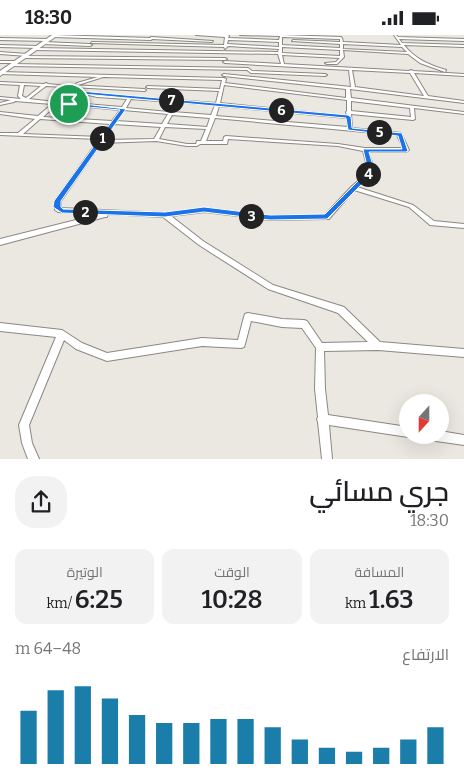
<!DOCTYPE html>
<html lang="ar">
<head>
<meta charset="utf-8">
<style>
  :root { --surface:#fff; --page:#f2f2f2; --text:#202124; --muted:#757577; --accent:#1b7da9 }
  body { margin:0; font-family:Bitter,Cairo,serif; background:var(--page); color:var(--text); direction:rtl; height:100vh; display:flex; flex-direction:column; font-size:19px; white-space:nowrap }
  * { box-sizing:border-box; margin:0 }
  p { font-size:16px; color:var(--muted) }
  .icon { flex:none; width:28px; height:28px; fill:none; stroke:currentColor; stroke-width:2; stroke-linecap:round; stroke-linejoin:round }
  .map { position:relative; height:424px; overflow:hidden; direction:ltr }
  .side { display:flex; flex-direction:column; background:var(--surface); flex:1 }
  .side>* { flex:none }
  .needle { width:32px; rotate:201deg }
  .tools { position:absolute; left:399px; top:359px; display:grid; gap:10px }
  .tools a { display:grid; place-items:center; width:50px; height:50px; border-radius:50%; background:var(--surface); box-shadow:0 5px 20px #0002; font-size:25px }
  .pin { position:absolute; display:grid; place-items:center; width:42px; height:42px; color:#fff; margin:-21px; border:2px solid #fff; border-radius:50%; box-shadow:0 1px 5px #0007 }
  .km { position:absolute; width:25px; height:25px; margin:-12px; border-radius:50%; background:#222; color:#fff; font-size:14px; line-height:25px; text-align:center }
  .round { display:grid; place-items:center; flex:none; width:52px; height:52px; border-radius:20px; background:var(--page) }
  .overview { display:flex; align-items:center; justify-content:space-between; height:85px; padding:0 15px }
  h1 { font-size:28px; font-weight:600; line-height:38px }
  .stats { display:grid; grid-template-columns:repeat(3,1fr); gap:8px; height:85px; padding:5px 15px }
  .stats div { display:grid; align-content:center; border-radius:12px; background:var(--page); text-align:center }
  .stats b { font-size:25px; font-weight:600 }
  .stats small { font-size:14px; font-weight:400 }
  .stats p { font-size:14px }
  .chart { height:140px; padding:10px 15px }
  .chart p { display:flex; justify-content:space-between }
  .chart svg { width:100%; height:90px; margin-top:5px; stroke:var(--accent); stroke-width:6 }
  .status { display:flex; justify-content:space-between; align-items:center; height:35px; padding:0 25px; background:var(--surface); direction:ltr }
  .status svg { height:14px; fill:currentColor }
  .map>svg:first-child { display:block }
</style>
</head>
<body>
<div class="status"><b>18:30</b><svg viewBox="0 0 49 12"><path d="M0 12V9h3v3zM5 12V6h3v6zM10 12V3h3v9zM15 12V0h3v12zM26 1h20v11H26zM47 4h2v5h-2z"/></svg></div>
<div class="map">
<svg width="464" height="424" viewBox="0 0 464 424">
  <rect width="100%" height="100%" fill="#ebe7e1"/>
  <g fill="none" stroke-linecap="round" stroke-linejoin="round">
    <g stroke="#8b8882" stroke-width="2">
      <path id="street" d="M 53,0 L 150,3 L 151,2 L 213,6 L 212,7 L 152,4 L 151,5 L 52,2 Z
        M 196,0 L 228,0 L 229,1 L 228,3 L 279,5 L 280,1 L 240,0 L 282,0 L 341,2 L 342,3 L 343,7 L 401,10 L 394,0 L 396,0 L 398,2 L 464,4 L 464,6 L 399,4 L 402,8 L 464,10 L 464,12 L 404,10 C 415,24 429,30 446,35 L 445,37 L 420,28 L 408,19 L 343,15 L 344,22 L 337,29 L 327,29 L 325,28 L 336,27 L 340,23 L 282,20 L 284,29 L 409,36 L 411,35 L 413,36 L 464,39 L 464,41 L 414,38 L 428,61 L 464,66 L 464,68 L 350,54 L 351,63 L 464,77 L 464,79 L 414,73 L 415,84 L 413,85 L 351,79 L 352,93 L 401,98 L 409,115 L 406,117 L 368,117 L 372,127 L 372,139 L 357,152 L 413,170 L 434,186 L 464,189 L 464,193 L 430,190 L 409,172 L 354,155 L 329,184 L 327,184 L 270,185 L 205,177 L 171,181 L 203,206 L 273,250 L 344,272 L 380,307 L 464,314 L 464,322 L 378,315 L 324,316 L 325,354 L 328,380 L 408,392 L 408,400 L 412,400 L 408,402 L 329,390 L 332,424 L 322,424 L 318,387 L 317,384 L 318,382 L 315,354 L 316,313 L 302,293 L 282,292 L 251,286 L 245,309 L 244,312 L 241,313 L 202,311 L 107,326 L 76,314 L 64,305 L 29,390 L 32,408 L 39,424 L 28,424 L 22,408 L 19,390 L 56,302 L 0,296 L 0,288 L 62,295 L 82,308 L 107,318 L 202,303 L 238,305 L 244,282 L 245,279 L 248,278 L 282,284 L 304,285 L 307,286 L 322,308 L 368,307 L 338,278 L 268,254 L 199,210 L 163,182 L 108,179 L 107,182 L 105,182 L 0,210 L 0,204 L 100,179 L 58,177 L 55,175 L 55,166 L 99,104 L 0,100 L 0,98 L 18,98 L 35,84 L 0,79 L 0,77 L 38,81 L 52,69 L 15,66 L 14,67 L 0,70 L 0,68 L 11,65 L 0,64 L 0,62 L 21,64 L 18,61 L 20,50 L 0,49 L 0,47 L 44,49 L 46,48 L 48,49 L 68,51 L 70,50 L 144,54 L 146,55 L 145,56 L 71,52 C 86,59 102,60 118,61 C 123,62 129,61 133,62 L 216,68 L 219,56 L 148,53 L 146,52 L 148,51 L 220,54 L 222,45 L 103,42 L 78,50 L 76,49 L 77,48 L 98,42 L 1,39 L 0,37 L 224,43 L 226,44 L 225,48 L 346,63 L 346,54 L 224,41 L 222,40 L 224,39 L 351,52 L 349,35 L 225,28 L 223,27 L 225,26 L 281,29 L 278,19 L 35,15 L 33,14 L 35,13 L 278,17 L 279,14 L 228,11 L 225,14 L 224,12 L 91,8 L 92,7 L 224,10 L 225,2 ZM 282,2 L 340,4 L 340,7 L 293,5 L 292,6 L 340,9 L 340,13 L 282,10 ZM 228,5 L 279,7 L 279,12 L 227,9 ZM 343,9 L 402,12 L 407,17 L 343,14 ZM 282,12 L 340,15 L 340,21 L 282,18 ZM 352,35 L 410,38 L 424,61 L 355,52 ZM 24,50 L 41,51 L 26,63 L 22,61 ZM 224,50 L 347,65 L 347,76 L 346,77 L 347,81 L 220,68 ZM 46,51 L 64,52 L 69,54 L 55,67 L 29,64 ZM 72,56 L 97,62 L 127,64 L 122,72 L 60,67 ZM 131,64 L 215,70 L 211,80 L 173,77 L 171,76 L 169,77 L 126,73 ZM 351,66 L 410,73 L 411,82 L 351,76 ZM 57,69 L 120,75 L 112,86 L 43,82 ZM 219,71 L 347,83 L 348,92 L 216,81 ZM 124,75 L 168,79 L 162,89 L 116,86 ZM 172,80 L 210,83 L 207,92 L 167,89 ZM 215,83 L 397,100 L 403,113 L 365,113 L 338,109 L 226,101 L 224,102 L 223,106 L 206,106 ZM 40,84 L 110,89 L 101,102 L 23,99 ZM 114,89 L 161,92 L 154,104 L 103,105 ZM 165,92 L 206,94 L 201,106 L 197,106 L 196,109 L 187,109 L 159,104 ZM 228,104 L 338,111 L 363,116 L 366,127 L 366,139 L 351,152 L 325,180 L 270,181 L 205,173 L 165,178 L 61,173 L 61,166 L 101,108 L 156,106 L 187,111 L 197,111 L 200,109 L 227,109 Z
        M 0,3 L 48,4 L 49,5 L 48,6 L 0,5 Z
        M 44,7 L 90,9 L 92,10 L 90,11 L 43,9 Z
        M 0,10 L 38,11 L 40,12 L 38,13 L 0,12 Z
        M 0,17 L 27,19 L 29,20 L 27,21 L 0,19 Z
        M 24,21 L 225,23 L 227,24 L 225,25 L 23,23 Z
        M 0,26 L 16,26 L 18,27 L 16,28 L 0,28 Z
        M 12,29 L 248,33 L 252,36 L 325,39 L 327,40 L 325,41 L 251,38 L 247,35 L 11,31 Z
        M 440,396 L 464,400 L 464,410 L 429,405 L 425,404 L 424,400 L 440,400 Z"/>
    </g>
    <g stroke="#8b8882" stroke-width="2">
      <path id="highway" d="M 52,0 L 58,0 L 0,41 L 0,36 Z"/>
    </g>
    <use href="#street" fill="#fff" fill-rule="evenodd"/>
    <use href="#highway" fill="#fff" fill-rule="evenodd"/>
  </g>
  <path fill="#1a73e8" stroke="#fff" fill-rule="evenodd" d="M 80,56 L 348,80 L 351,82 L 352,93 L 402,98 L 408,116 L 406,117 L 369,117 L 372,127 L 372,139 L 327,184 L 270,185 L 204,177 L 165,182 L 62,178 L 53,172 L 54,166 L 120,75 L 67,70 ZM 83,59 L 346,83 L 348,95 L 398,101 L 402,114 L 363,114 L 366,127 L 365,139 L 325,179 L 270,180 L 204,172 L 165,177 L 63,174 L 61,172 L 61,166 L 126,74 L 74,68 Z"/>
</svg>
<div class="tools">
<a><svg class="needle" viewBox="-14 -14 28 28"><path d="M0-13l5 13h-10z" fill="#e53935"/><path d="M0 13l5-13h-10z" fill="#757577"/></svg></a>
</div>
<div class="pin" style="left:69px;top:69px;background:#1e9e55"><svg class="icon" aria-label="arrive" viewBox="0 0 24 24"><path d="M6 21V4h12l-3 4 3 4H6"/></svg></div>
<b class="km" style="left:102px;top:103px">1</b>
<b class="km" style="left:85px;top:177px">2</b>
<b class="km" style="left:251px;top:181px">3</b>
<b class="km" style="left:368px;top:139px">4</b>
<b class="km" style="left:379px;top:97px">5</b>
<b class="km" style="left:281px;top:75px">6</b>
<b class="km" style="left:171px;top:65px">7</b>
</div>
<section class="side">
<div class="overview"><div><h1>جري مسائي</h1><p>18:30</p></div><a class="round"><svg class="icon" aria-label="share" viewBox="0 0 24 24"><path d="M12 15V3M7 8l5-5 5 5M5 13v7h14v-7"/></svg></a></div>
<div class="stats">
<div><p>المسافة</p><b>1.63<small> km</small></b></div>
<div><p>الوقت</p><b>10:28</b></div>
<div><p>الوتيرة</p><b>6:25<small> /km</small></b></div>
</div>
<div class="chart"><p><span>الارتفاع</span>48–64 m</p>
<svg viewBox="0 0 160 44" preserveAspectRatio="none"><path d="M5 44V18M15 44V8M25 44V6M35 44V12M45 44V20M55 44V24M65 44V24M75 44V22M85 44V22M95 44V26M105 44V32M115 44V36M125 44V38M135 44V36M145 44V32M155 44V26"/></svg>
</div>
</section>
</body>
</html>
